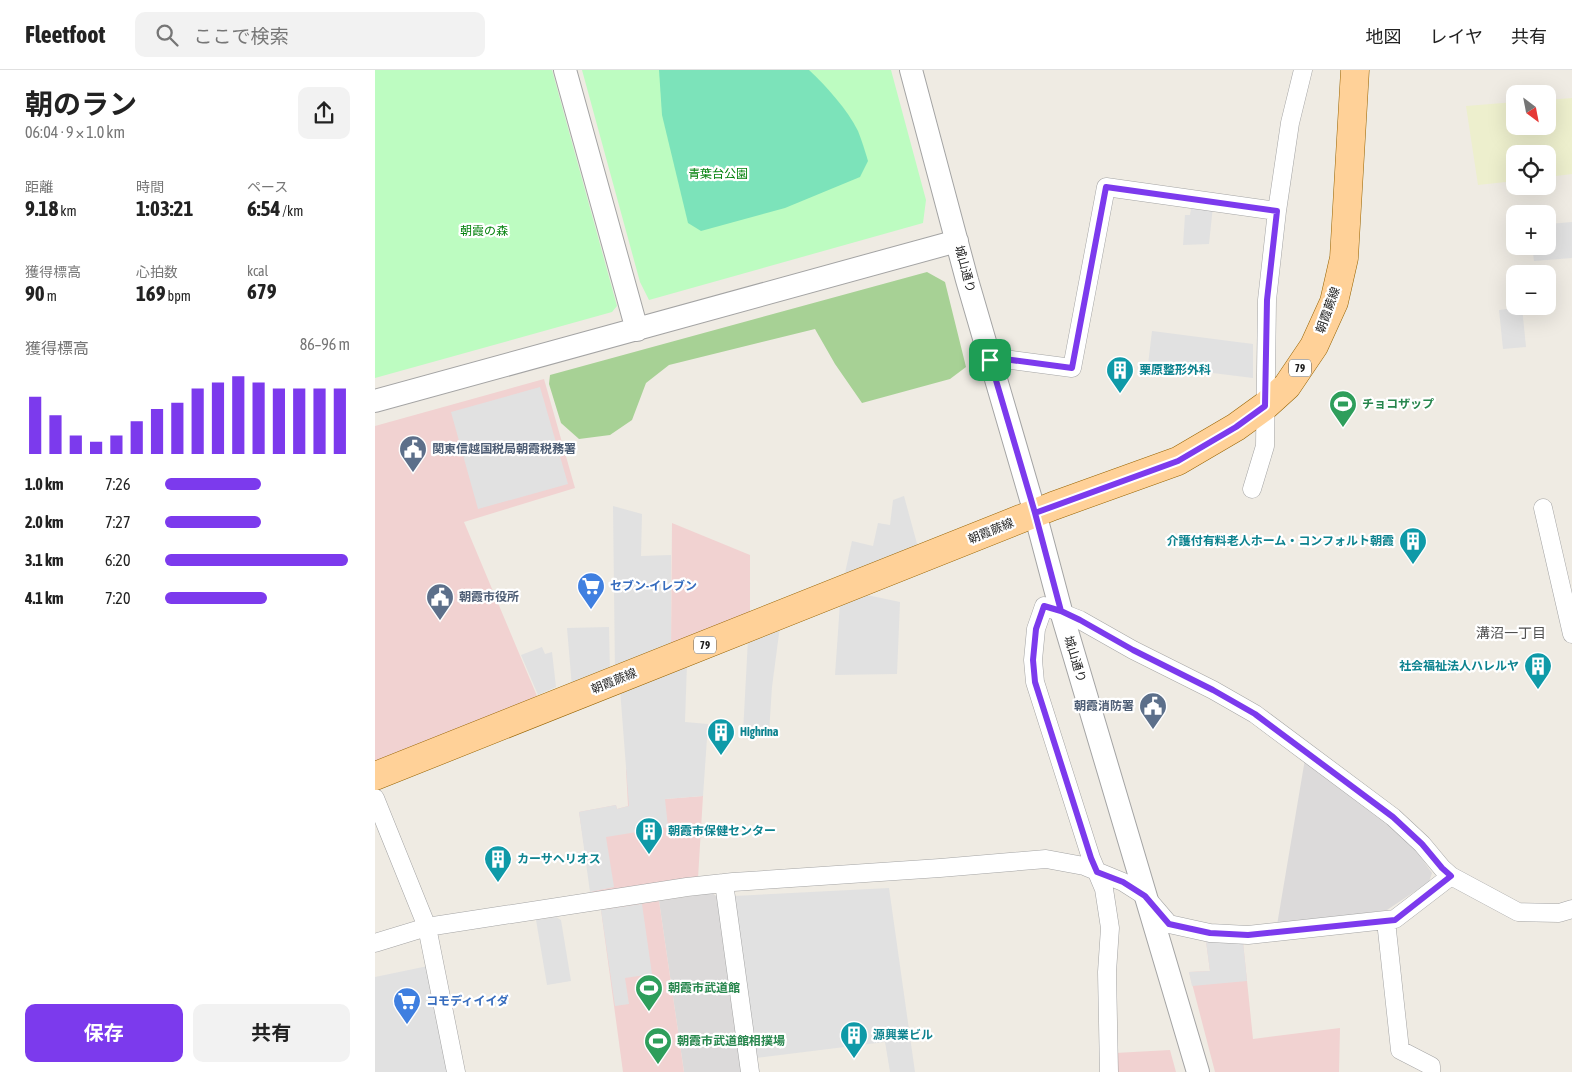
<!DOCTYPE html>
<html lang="ja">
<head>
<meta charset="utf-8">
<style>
  :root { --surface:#fff; --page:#f2f2f2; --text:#222; --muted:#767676; --line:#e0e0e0; --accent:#7c3aed }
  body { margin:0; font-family:"Asap Condensed","Noto Sans JP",sans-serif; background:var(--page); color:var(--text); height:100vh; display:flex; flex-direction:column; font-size:19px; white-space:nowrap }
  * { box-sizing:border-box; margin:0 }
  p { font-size:16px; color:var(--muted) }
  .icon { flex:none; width:28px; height:28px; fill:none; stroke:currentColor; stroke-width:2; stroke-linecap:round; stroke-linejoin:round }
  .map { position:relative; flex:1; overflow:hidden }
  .details { display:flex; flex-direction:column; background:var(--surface); width:375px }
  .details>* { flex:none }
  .needle { width:32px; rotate:148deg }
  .fabs { position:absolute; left:1131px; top:15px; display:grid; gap:10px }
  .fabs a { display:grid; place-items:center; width:50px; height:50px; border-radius:10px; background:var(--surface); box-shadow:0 5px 20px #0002; font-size:25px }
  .pin { position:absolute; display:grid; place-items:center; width:42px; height:42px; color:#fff; margin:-21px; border-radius:10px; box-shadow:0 2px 8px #0006 }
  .round { display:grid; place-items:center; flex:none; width:52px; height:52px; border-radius:10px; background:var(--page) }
  .head { display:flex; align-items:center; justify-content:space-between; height:85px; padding:0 25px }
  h1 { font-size:28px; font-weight:700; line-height:38px }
  .figures { display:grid; grid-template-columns:repeat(3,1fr); gap:8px; height:85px; padding:5px 25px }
  .figures div { display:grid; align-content:center }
  .figures b { font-size:21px; font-weight:700 }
  .figures small { font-size:14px; font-weight:400 }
  .figures p { font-size:14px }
  .chart { height:140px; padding:10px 25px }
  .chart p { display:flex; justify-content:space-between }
  .chart svg { width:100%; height:90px; margin-top:5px; stroke:var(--accent); stroke-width:6 }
  .cta { display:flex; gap:10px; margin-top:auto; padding:10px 25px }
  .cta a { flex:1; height:58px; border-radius:10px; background:var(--accent); color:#fff; font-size:20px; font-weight:700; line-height:58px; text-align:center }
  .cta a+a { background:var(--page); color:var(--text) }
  ul { padding:0 25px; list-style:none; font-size:16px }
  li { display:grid; grid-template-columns:80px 60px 1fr; align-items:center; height:38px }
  li i { height:12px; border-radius:6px; background:var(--accent) }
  header { display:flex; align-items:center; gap:30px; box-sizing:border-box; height:70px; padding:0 25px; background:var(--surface); border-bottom:1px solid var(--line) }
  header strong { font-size:24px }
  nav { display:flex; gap:28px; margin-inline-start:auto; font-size:18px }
  .search { width:350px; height:45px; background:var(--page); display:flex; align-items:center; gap:12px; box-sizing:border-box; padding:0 18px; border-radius:10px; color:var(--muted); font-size:19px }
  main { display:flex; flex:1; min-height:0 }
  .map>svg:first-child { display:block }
</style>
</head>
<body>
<header>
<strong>Fleetfoot</strong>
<div class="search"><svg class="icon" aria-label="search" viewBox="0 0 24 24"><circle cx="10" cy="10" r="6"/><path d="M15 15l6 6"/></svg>ここで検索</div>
<nav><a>地図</a><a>レイヤ</a><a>共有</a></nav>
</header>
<main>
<section class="details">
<div class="head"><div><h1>朝のラン</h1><p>06:04 · 9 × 1.0 km</p></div><a class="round"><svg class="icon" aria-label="share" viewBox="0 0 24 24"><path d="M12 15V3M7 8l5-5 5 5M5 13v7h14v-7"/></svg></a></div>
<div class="figures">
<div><p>距離</p><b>9.18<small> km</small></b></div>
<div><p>時間</p><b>1:03:21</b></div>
<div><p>ペース</p><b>6:54<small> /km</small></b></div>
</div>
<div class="figures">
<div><p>獲得標高</p><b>90<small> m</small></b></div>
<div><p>心拍数</p><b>169<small> bpm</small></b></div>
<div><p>kcal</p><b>679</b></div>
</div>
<div class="chart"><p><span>獲得標高</span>86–96 m</p>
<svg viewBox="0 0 160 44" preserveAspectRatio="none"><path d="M5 44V16M15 44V25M25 44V35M35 44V38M45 44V35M55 44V28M65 44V22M75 44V19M85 44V12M95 44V9M105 44V6M115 44V9M125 44V12M135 44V12M145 44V12M155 44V12"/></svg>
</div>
<ul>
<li><b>1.0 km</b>7:26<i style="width:52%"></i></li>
<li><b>2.0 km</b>7:27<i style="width:52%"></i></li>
<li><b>3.1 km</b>6:20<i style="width:99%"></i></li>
<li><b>4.1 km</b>7:20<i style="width:55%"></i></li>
</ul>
<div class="cta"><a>保存</a><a>共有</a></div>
</section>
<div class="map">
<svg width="1197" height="1002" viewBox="0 0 1197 1002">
  <rect width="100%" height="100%" fill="#efebe3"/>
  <path fill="#dcdada" d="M 930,689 L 1017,754 L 1038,776 L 1057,803 L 1054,812 L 1012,840 L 902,855 Z
    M 337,823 L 344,828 L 367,1002 L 309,1002 L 284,831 Z"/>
  <path fill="#f1d2d1" d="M 169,309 L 200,418 L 89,452 L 162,626 L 0,693 L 0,356 Z
    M 297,453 L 375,485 L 375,549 L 296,580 Z
    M 251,699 L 290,729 L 328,726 L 323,808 L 217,826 L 204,742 L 241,735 L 242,739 L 253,736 Z
    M 284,831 L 309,1002 L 248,1002 L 226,840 Z
    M 831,871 L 868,872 L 878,969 L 965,958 L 964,1002 L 840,1002 L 814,902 L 835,901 Z
    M 795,980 L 801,1002 L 740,1002 L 740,983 Z"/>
  <path fill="#edefcd" d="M 1197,28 L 1197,104 L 1173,107 L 1172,84 L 1140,84 L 1140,111 L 1103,115 L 1091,36 L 1140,32 L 1140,56 L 1172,56 L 1173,30 Z"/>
  <path fill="#a7d195" d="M 552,202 L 570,212 L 591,297 L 575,309 L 487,333 L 460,294 L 440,259 L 294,295 L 271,313 L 257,350 L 235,365 L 204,369 L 186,353 L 174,314 L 175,305 Z"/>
  <path fill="#bdfcc1" d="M 0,0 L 177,0 L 242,236 L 237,242 L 0,308 Z
    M 207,0 L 516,0 L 551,130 L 548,153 L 274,230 L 265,212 Z"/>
  <path fill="#7ce3ba" d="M 284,0 L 434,0 C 452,17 472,39 483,61 C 487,71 490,81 493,91 L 485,107 L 410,138 L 326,161 L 313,153 L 287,45 Z"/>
  <path fill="#e1e1e1" d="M 817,133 L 838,136 L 834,174 L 808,175 L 810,145 L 815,145 Z
    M 1197,152 L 1197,188 L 1159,191 L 1157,176 L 1172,176 L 1173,154 Z
    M 1147,237 L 1151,277 L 1128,279 L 1124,240 Z
    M 777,261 L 878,274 L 878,308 L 773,295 Z
    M 165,317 L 193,414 L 103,439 L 76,342 Z
    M 529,426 L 544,481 L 474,506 L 470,503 L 477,471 L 498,476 L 503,453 L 515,455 L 518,430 Z
    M 238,436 L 267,444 L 266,486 L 296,485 L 296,580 L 240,603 Z
    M 492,525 L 525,532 L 522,604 L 460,605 L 465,533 Z
    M 405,556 L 397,617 L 394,663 L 368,663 L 373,569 Z
    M 234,557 L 235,604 L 197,617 L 192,558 Z
    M 167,577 L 170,584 L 177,582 L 181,617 L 163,625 L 146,585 Z
    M 312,593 L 310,652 L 333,654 L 328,726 L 290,729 L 293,757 L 231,767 L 239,817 L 215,822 L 204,742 L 241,735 L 242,739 L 254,736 L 245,619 Z
    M 514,818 L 540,1002 L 515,1002 L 510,972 L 380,988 L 359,826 Z
    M 267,834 L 277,904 L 250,908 L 254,934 L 240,936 L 226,840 Z
    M 181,847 L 186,850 L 196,911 L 172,915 L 161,850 Z
    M 831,871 L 868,872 L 872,911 L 817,916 L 814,902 L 835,901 Z
    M 53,896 L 74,1002 L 0,1002 L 0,907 Z"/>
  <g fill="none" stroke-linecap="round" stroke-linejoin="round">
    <g stroke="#a4a4a4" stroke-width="19">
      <path id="minor" d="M 615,290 L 629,289 L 697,298 L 731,117 L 902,141 L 915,53 L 928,0
        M 877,419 L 890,376 L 892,230 L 902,141
        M 1168,438 L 1197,564
        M 0,728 L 52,857 L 81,1002
        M 349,813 L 375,1002
        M 1011,851 L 1025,980 L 1056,996 L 1056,1002
        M 0,873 L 52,857 L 312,817 L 358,812 L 565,798 L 671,789 L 709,796 L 748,812 L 770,826 L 794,854 L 835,863 L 873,865 L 1020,849 L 1076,806
        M 734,1002 L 732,902 L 735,858 L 729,819 L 716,788 L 660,612 L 658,590 L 661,559 L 669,536 L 705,550 L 758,580 L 838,620 L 880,644 L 1018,747 L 1047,774 L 1067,798 L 1076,806 L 1143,842 L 1184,843 L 1197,839"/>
    </g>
    <g stroke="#a4a4a4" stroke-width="24">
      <path id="tertiary" d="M 190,0 L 262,260
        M 536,0 L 592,210 L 660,443 L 686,541 L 823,1002
        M 0,331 L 582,171"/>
    </g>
    <g stroke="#976300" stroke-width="29">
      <path id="primary" d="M 0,706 L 678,436 L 803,391 L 861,357 L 890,336 L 912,316 L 939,276 L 959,232 L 969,188 L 980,0"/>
    </g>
    <use href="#minor" stroke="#fff" stroke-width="18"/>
    <use href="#tertiary" stroke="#fff" stroke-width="22"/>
    <use href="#primary" stroke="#ffd198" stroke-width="28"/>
  </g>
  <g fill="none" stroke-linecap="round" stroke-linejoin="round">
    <g stroke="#fff" stroke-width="10">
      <path id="route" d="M 615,290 L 660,443 L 686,541 L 669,536 L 661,559 L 658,590 L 660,612 L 716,788 L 722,802 L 748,812 L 770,826 L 794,854 L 835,863 L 873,865 L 1020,850 L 1076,806 L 1067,798 L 1047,774 L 1018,747 L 880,644 L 838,620 L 758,580 L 705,550 L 686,541 L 660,443 L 803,391 L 861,357 L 890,336 L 892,230 L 902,141 L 731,117 L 697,298 L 629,289 L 615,290"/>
    </g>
    <use href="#route" stroke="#7c3aed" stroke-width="6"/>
  </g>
  <defs>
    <g id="building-pin" transform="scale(1.4375)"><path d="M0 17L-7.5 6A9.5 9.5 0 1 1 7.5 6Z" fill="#0f9aa8" stroke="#fff"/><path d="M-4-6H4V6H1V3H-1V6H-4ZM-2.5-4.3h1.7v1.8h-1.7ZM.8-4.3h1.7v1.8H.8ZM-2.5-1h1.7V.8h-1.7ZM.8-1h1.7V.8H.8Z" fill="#fff"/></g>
    <g id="stadium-pin" transform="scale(1.4375)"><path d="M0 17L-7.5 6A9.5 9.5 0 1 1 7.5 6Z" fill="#2e9e5b" stroke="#fff"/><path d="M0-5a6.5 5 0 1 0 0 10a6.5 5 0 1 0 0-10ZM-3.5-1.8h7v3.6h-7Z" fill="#fff"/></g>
    <g id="civic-pin" transform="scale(1.4375)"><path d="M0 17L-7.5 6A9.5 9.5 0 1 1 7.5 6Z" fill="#5c6f8a" stroke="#fff"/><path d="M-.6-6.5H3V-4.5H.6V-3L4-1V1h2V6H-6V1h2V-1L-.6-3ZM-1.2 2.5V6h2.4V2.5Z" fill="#fff"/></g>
    <g id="supermarket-pin" transform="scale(1.4375)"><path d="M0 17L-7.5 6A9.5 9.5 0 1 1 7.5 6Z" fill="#3f7fe0" stroke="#fff"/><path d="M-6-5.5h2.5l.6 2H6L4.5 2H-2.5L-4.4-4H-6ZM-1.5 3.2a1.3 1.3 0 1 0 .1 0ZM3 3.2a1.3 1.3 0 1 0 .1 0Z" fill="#fff"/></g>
  </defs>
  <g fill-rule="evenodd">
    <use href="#building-pin" x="745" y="300"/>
    <use href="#stadium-pin" x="968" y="334"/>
    <use href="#civic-pin" x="38" y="379"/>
    <use href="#building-pin" x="1038" y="471"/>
    <use href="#supermarket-pin" x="216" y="516"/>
    <use href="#civic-pin" x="65" y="527"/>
    <use href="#building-pin" x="1163" y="596"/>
    <use href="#civic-pin" x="778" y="636"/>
    <use href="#building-pin" x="346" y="662"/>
    <use href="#building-pin" x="274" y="761"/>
    <use href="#building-pin" x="123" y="789"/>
    <use href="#stadium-pin" x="274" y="918"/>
    <use href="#supermarket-pin" x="32" y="931"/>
    <use href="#building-pin" x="479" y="965"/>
    <use href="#stadium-pin" x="283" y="971"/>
  </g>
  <g text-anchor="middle" stroke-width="4.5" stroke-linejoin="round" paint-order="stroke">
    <g fill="#fff" stroke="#616161" stroke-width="1">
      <rect x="914" y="289.5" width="22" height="17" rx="4"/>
      <rect x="319" y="566.5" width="22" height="17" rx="4"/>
    </g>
    <g font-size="11" font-weight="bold" fill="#1d1d1d">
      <text x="925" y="302">79</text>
      <text x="330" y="579">79</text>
    </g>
    <g font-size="12" fill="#05820e" stroke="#fff">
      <text x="343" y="108">青葉台公園</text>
      <text x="109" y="165">朝霞の森</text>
    </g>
    <g font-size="12" fill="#1d1d1d" stroke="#fff">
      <text transform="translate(590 199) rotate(75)" y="4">城山通り</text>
      <text transform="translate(953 240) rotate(-70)" y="4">朝霞蕨線</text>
      <text transform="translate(616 461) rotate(-22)" y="4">朝霞蕨線</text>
      <text transform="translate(700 589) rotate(73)" y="4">城山通り</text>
      <text transform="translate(239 611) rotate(-22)" y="4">朝霞蕨線</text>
    </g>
    <g font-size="12" font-weight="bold" fill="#0d838f" stroke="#fff" text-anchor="start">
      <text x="764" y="304">栗原整形外科</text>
      <text x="1019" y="475" text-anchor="end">介護付有料老人ホーム・コンフォルト朝霞</text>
      <text x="1144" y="600" text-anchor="end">社会福祉法人ハレルヤ</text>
      <text x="365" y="666">Highrina</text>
      <text x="293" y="765">朝霞市保健センター</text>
      <text x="142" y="793">カーサヘリオス</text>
      <text x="498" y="969">源興業ビル</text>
    </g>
    <g font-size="12" font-weight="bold" fill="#27864d" stroke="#fff" text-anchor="start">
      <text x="987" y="338">チョコザップ</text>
      <text x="293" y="922">朝霞市武道館</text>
      <text x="302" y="975">朝霞市武道館相撲場</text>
    </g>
    <g font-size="12" font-weight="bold" fill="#4e5e75" stroke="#fff" text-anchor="start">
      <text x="57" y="383">関東信越国税局朝霞税務署</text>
      <text x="84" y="531">朝霞市役所</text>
      <text x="759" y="640" text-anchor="end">朝霞消防署</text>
    </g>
    <g font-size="12" font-weight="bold" fill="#366cbe" stroke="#fff" text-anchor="start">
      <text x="235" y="520">セブン-イレブン</text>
      <text x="51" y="935">コモディイイダ</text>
    </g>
    <g font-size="14" fill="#505050" stroke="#fff">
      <text x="1136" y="568">溝沼一丁目</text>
    </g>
  </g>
</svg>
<div class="fabs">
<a><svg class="needle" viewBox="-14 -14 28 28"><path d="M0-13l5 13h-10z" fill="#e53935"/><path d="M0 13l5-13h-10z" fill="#767676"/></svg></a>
<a><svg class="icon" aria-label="locate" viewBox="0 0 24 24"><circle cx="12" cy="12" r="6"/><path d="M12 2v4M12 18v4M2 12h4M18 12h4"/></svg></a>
<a>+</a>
<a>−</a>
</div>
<div class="pin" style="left:615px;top:290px;background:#1e9e55"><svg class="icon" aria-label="arrive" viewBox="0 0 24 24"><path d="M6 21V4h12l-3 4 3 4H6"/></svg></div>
</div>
</main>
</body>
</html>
